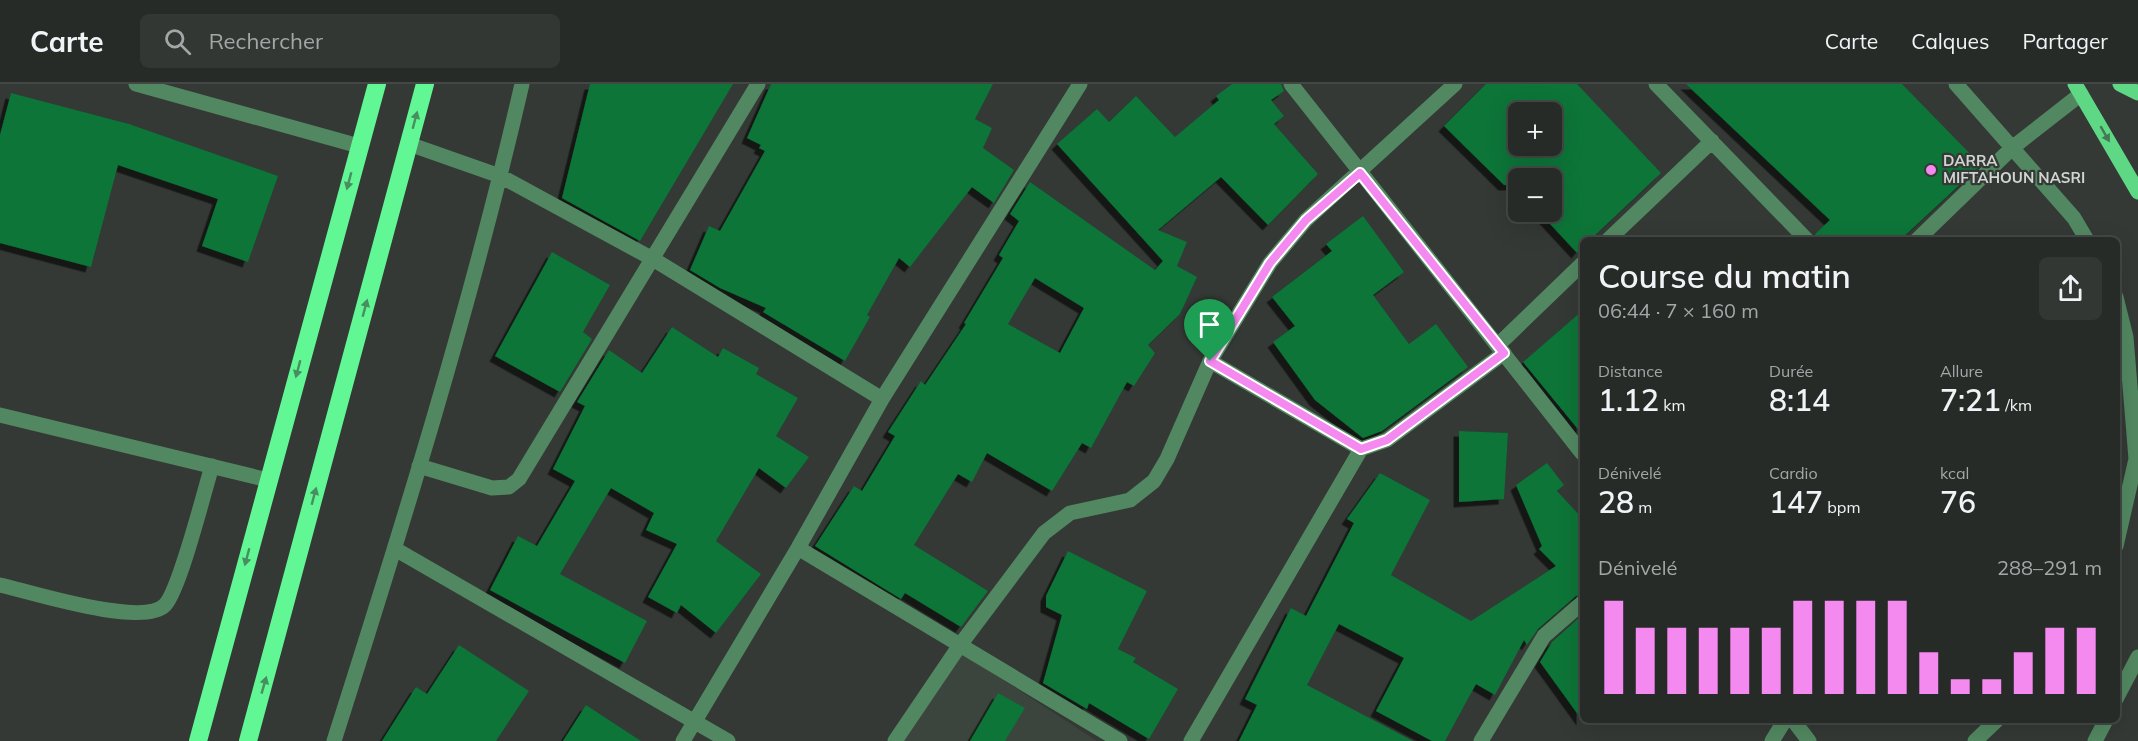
<!DOCTYPE html>
<html lang="fr">
<head>
<meta charset="utf-8">
<style>
  :root { --surface:#272b28; --page:#333734; --text:#f1f3f6; --muted:#a4a7a8; --line:#434745; --accent:#f489f0 }
  body { margin:0; font-family:Mulish,sans-serif; background:var(--page); color:var(--text); height:100vh; display:flex; flex-direction:column; font-size:22px; white-space:nowrap }
  * { box-sizing:border-box; margin:0 }
  p { font-size:20px; color:var(--muted) }
  .icon { flex:none; width:33px; height:33px; fill:none; stroke:currentColor; stroke-width:2; stroke-linecap:round; stroke-linejoin:round }
  .map { position:relative; flex:1; overflow:hidden }
  .panel { position:absolute; left:1580px; top:153px; width:540px; height:486px; display:flex; flex-direction:column; background:var(--surface); border-radius:9px; box-shadow:0 6px 24px #0002,0 0 0 2px var(--line) }
  .panel>* { flex:none }
  .fabs { position:absolute; left:1508px; top:18px; display:grid; gap:12px }
  .fabs a { display:grid; place-items:center; width:54px; height:54px; border-radius:9px; background:var(--surface); box-shadow:0 6px 24px #0002,0 0 0 2px var(--line); font-size:30px }
  .pin { position:absolute; display:grid; place-items:center; width:51px; height:51px; color:#fff; margin:-62px -26px; border-radius:50% 50% 50% 0; rotate:-45deg; box-shadow:0 0 6px #0007 }
  .pin .icon { rotate:45deg }
  .round { display:grid; place-items:center; flex:none; width:63px; height:63px; border-radius:9px; background:var(--page) }
  .summary { display:flex; align-items:center; justify-content:space-between; height:102px; padding:0 18px }
  h1 { font-size:33px; font-weight:600; line-height:45px }
  .stats { display:grid; grid-template-columns:repeat(3,1fr); gap:9px; height:102px; padding:6px 18px }
  .stats div { display:grid; align-content:center }
  .stats b { font-size:30px; font-weight:600 }
  .stats small { font-size:16px; font-weight:400 }
  .stats p { font-size:16px }
  .chart { height:168px; padding:12px 18px }
  .chart p { display:flex; justify-content:space-between }
  .chart svg { width:100%; height:108px; margin-top:6px; stroke:var(--accent); stroke-width:6 }
  header { display:flex; align-items:center; gap:36px; box-sizing:border-box; height:84px; padding:0 30px; background:var(--surface); border-bottom:2px solid var(--line) }
  header strong { font-size:28px }
  nav { display:flex; gap:33px; margin-inline-start:auto; font-size:21px }
  .search { width:420px; height:54px; background:var(--page); display:flex; align-items:center; gap:15px; box-sizing:border-box; padding:0 21px; border-radius:9px; color:var(--muted); font-size:22px }
  .map>svg:first-child { display:block }
</style>
</head>
<body>
<header>
<strong>Carte</strong>
<div class="search"><svg class="icon" aria-label="search" viewBox="0 0 24 24"><circle cx="10" cy="10" r="6"/><path d="M15 15l6 6"/></svg>Rechercher</div>
<nav><a>Carte</a><a>Calques</a><a>Partager</a></nav>
</header>
<div class="map">
<svg width="2138" height="657" viewBox="0 0 2138 657">
  <defs>
    <filter id="shadow"><feDropShadow dx="-5.5" dy="5.5" stdDeviation="0" flood-color="#0009"/></filter>
  </defs>
  <rect width="100%" height="100%" fill="#343935"/>
  <path fill="#3b453d" d="M 956,565 L 1097,657 L 894,657 Z"/>
  <path fill="#097439" fill-rule="evenodd" filter="url(#shadow)" d="M 590,0 L 733,0 L 640,157 L 562,114 Z
    M 771,0 L 993,0 L 975,35 L 992,44 L 983,64 L 1014,86 L 994,119 L 972,103 L 910,183 L 899,174 L 867,231 L 870,233 L 845,277 L 763,228 L 766,224 L 720,204 L 690,186 L 709,142 L 720,147 L 765,67 L 759,64 L 761,61 L 747,54 Z
    M 1232,0 L 1281,0 L 1284,7 L 1271,16 L 1284,32 L 1274,40 L 1318,90 L 1268,141 L 1221,93 L 1158,146 L 1187,158 L 1177,182 L 1197,193 L 1180,230 L 1148,261 L 1155,269 L 1134,302 L 1127,298 L 1091,364 L 1082,359 L 1052,407 L 987,369 L 972,398 L 958,390 L 914,461 L 988,507 L 961,543 L 905,509 L 901,515 L 815,462 L 854,402 L 862,407 L 895,352 L 888,348 L 921,297 L 925,301 L 966,240 L 964,239 L 1003,174 L 999,171 L 1019,137 L 1010,130 L 1030,98 L 1155,186 L 1163,177 L 1057,60 L 1097,25 L 1109,38 L 1136,12 L 1175,53 L 1219,16 L 1216,12 ZM 1035,194 L 1084,224 L 1060,269 L 1008,240 Z
    M 1486,0 L 1577,0 L 1661,89 L 1590,156 L 1582,156 L 1582,163 L 1577,169 L 1539,128 L 1551,128 L 1551,94 L 1518,94 L 1518,104 L 1515,101 L 1504,101 L 1444,42 ZM 1518,28 L 1551,28 L 1551,62 L 1518,62 Z
    M 1686,0 L 1902,0 L 1981,81 L 1900,156 L 1816,156 L 1815,150 L 1830,136 Z
    M 11,9 L 129,40 L 278,92 L 248,178 L 202,162 L 218,115 L 118,81 L 91,183 L 0,159 L 0,51 Z
    M 1363,132 L 1404,188 L 1373,211 L 1409,260 L 1436,240 L 1468,283 L 1382,347 L 1363,354 L 1315,316 L 1273,258 L 1295,242 L 1272,213 L 1332,167 L 1326,160 Z
    M 552,168 L 610,201 L 583,248 L 592,255 L 560,308 L 495,272 Z
    M 1582,227 L 1582,350 L 1523,278 Z
    M 672,243 L 718,273 L 723,264 L 759,284 L 756,290 L 798,314 L 776,352 L 809,373 L 786,404 L 759,384 L 716,457 L 761,490 L 716,549 L 681,521 L 677,529 L 648,513 L 677,460 L 646,446 L 654,429 L 611,404 L 560,490 L 647,537 L 625,579 L 490,506 L 518,452 L 537,462 L 575,397 L 553,385 L 585,322 L 577,318 L 609,266 L 642,289 Z
    M 1459,347 L 1508,349 L 1504,415 L 1459,418 Z
    M 1547,379 L 1564,401 L 1557,407 L 1582,434 L 1582,510 L 1576,512 L 1538,545 L 1527,561 L 1524,556 L 1495,611 L 1476,600 L 1445,657 L 1432,657 L 1376,627 L 1404,574 L 1339,540 L 1307,601 L 1413,657 L 1239,657 L 1257,621 L 1245,615 L 1291,524 L 1306,532 L 1354,439 L 1347,435 L 1380,389 L 1430,416 L 1391,491 L 1471,537 L 1556,482 L 1539,465 L 1542,462 L 1516,401 Z
    M 1068,467 L 1147,507 L 1118,565 L 1136,574 L 1133,578 L 1178,605 L 1149,655 L 1089,619 L 1087,625 L 1043,599 L 1062,531 L 1046,523 L 1046,512 Z
    M 1582,531 L 1582,636 L 1540,578 L 1552,558 Z
    M 459,561 L 529,607 L 496,657 L 382,657 L 416,603 L 427,610 Z
    M 998,609 L 1025,624 L 1005,657 L 970,657 Z
    M 586,621 L 641,657 L 563,657 Z"/>
  <g fill="none" stroke-linecap="round" stroke-linejoin="round">
    <path stroke="#528861" stroke-width="15" d="M 136,0 L 359,62
      M 1291,0 L 1582,369
      M 1656,0 L 1807,156
      M 1956,0 L 2074,134 L 2087,156
      M 409,60 L 500,92 L 653,175 L 882,315
      M 1608,156 L 1712,57
      M 1917,156 L 2012,64 L 2081,10
      M 2116,213 L 2126,253 L 2136,375 L 2116,462
      M 1498,261 L 1582,180
      M 1210,277 L 1361,365
      M 0,331 L 268,396
      M 419,382 L 492,404 L 509,403 L 519,395 L 758,0
      M 798,464 L 1120,657
      M 395,465 L 728,657
      M 0,501 C 31,508 143,544 165,521 C 180,505 204,408 212,382
      M 2116,615 L 2138,573
      M 1793,636 L 1809,657
      M 334,657 C 403,440 471,222 522,0
      M 683,657 L 798,464 L 882,315 L 1080,0
      M 895,657 L 960,561 L 1044,449 L 1070,429 L 1130,416 L 1154,397 L 1167,375 L 1210,277 L 1270,179 L 1306,136 L 1455,0
      M 1191,657 L 1361,365 L 1387,356 L 1504,269
      M 1481,657 L 1544,552 L 1582,519
      M 1772,657 L 1785,636
      M 1975,657 L 1997,636
      M 2095,657 L 2106,636"/>
    <path stroke="#5fd886" stroke-width="15" d="M 2075,0 L 2138,108
      M 2120,0 L 2138,9"/>
    <path stroke="#61f794" stroke-width="18" d="M 198,657 L 377,0
      M 248,657 L 425,0"/>
  </g>
  <defs><path id="oneway-solid" d="M-6-.8H1V-3.2L6.5 0L1 3.2V.8H-6Z" transform="scale(1.5)"/></defs>
  <g fill="#488e60">
    <use href="#oneway-solid" transform="translate(415 36) rotate(-75)"/>
    <use href="#oneway-solid" transform="translate(349 97) rotate(105)"/>
    <use href="#oneway-solid" transform="translate(365 224) rotate(-75)"/>
    <use href="#oneway-solid" transform="translate(298 285) rotate(105)"/>
    <use href="#oneway-solid" transform="translate(314 412) rotate(-75)"/>
    <use href="#oneway-solid" transform="translate(247 473) rotate(105)"/>
    <use href="#oneway-solid" transform="translate(264 601) rotate(-74)"/>
  </g>
  <use fill="#457955" href="#oneway-solid" transform="translate(2105 50) rotate(60)"/>
  <g fill="none" stroke-linecap="round" stroke-linejoin="round">
    <g stroke="#fff" stroke-width="12">
      <path id="route" d="M 1360,89 L 1504,269 L 1387,356 L 1361,365 L 1210,277 L 1270,179 L 1306,136 Z"/>
    </g>
    <use href="#route" stroke="#f489f0" stroke-width="8"/>
  </g>
  <circle fill="#f489f0" stroke="#343935" stroke-width="2" cx="1931" cy="86" r="6"/>
  <g text-anchor="middle" stroke-width="4.5" stroke-linejoin="round" paint-order="stroke">
    <g font-size="15" font-weight="bold" fill="#d1d4d2" stroke="#343935" text-anchor="start">
      <text x="1943" y="82">DARRA<tspan x="1943" dy="17">MIFTAHOUN NASRI</tspan></text>
    </g>
  </g>
</svg>
<div class="fabs">
<a>+</a>
<a>−</a>
</div>
<div class="pin" style="left:1210px;top:277px;background:#1e9e55"><svg class="icon" aria-label="arrive" viewBox="0 0 24 24"><path d="M6 21V4h12l-3 4 3 4H6"/></svg></div>
<section class="panel">
<div class="summary"><div><h1>Course du matin</h1><p>06:44 · 7 × 160 m</p></div><a class="round"><svg class="icon" aria-label="share" viewBox="0 0 24 24"><path d="M12 15V3M7 8l5-5 5 5M5 13v7h14v-7"/></svg></a></div>
<div class="stats">
<div><p>Distance</p><b>1.12<small> km</small></b></div>
<div><p>Durée</p><b>8:14</b></div>
<div><p>Allure</p><b>7:21<small> /km</small></b></div>
</div>
<div class="stats">
<div><p>Dénivelé</p><b>28<small> m</small></b></div>
<div><p>Cardio</p><b>147<small> bpm</small></b></div>
<div><p>kcal</p><b>76</b></div>
</div>
<div class="chart"><p><span>Dénivelé</span>288–291 m</p>
<svg viewBox="0 0 160 44" preserveAspectRatio="none"><path d="M5 44V6M15 44V17M25 44V17M35 44V17M45 44V17M55 44V17M65 44V6M75 44V6M85 44V6M95 44V6M105 44V27M115 44V38M125 44V38M135 44V27M145 44V17M155 44V17"/></svg>
</div>
</section>
</div>
</body>
</html>
